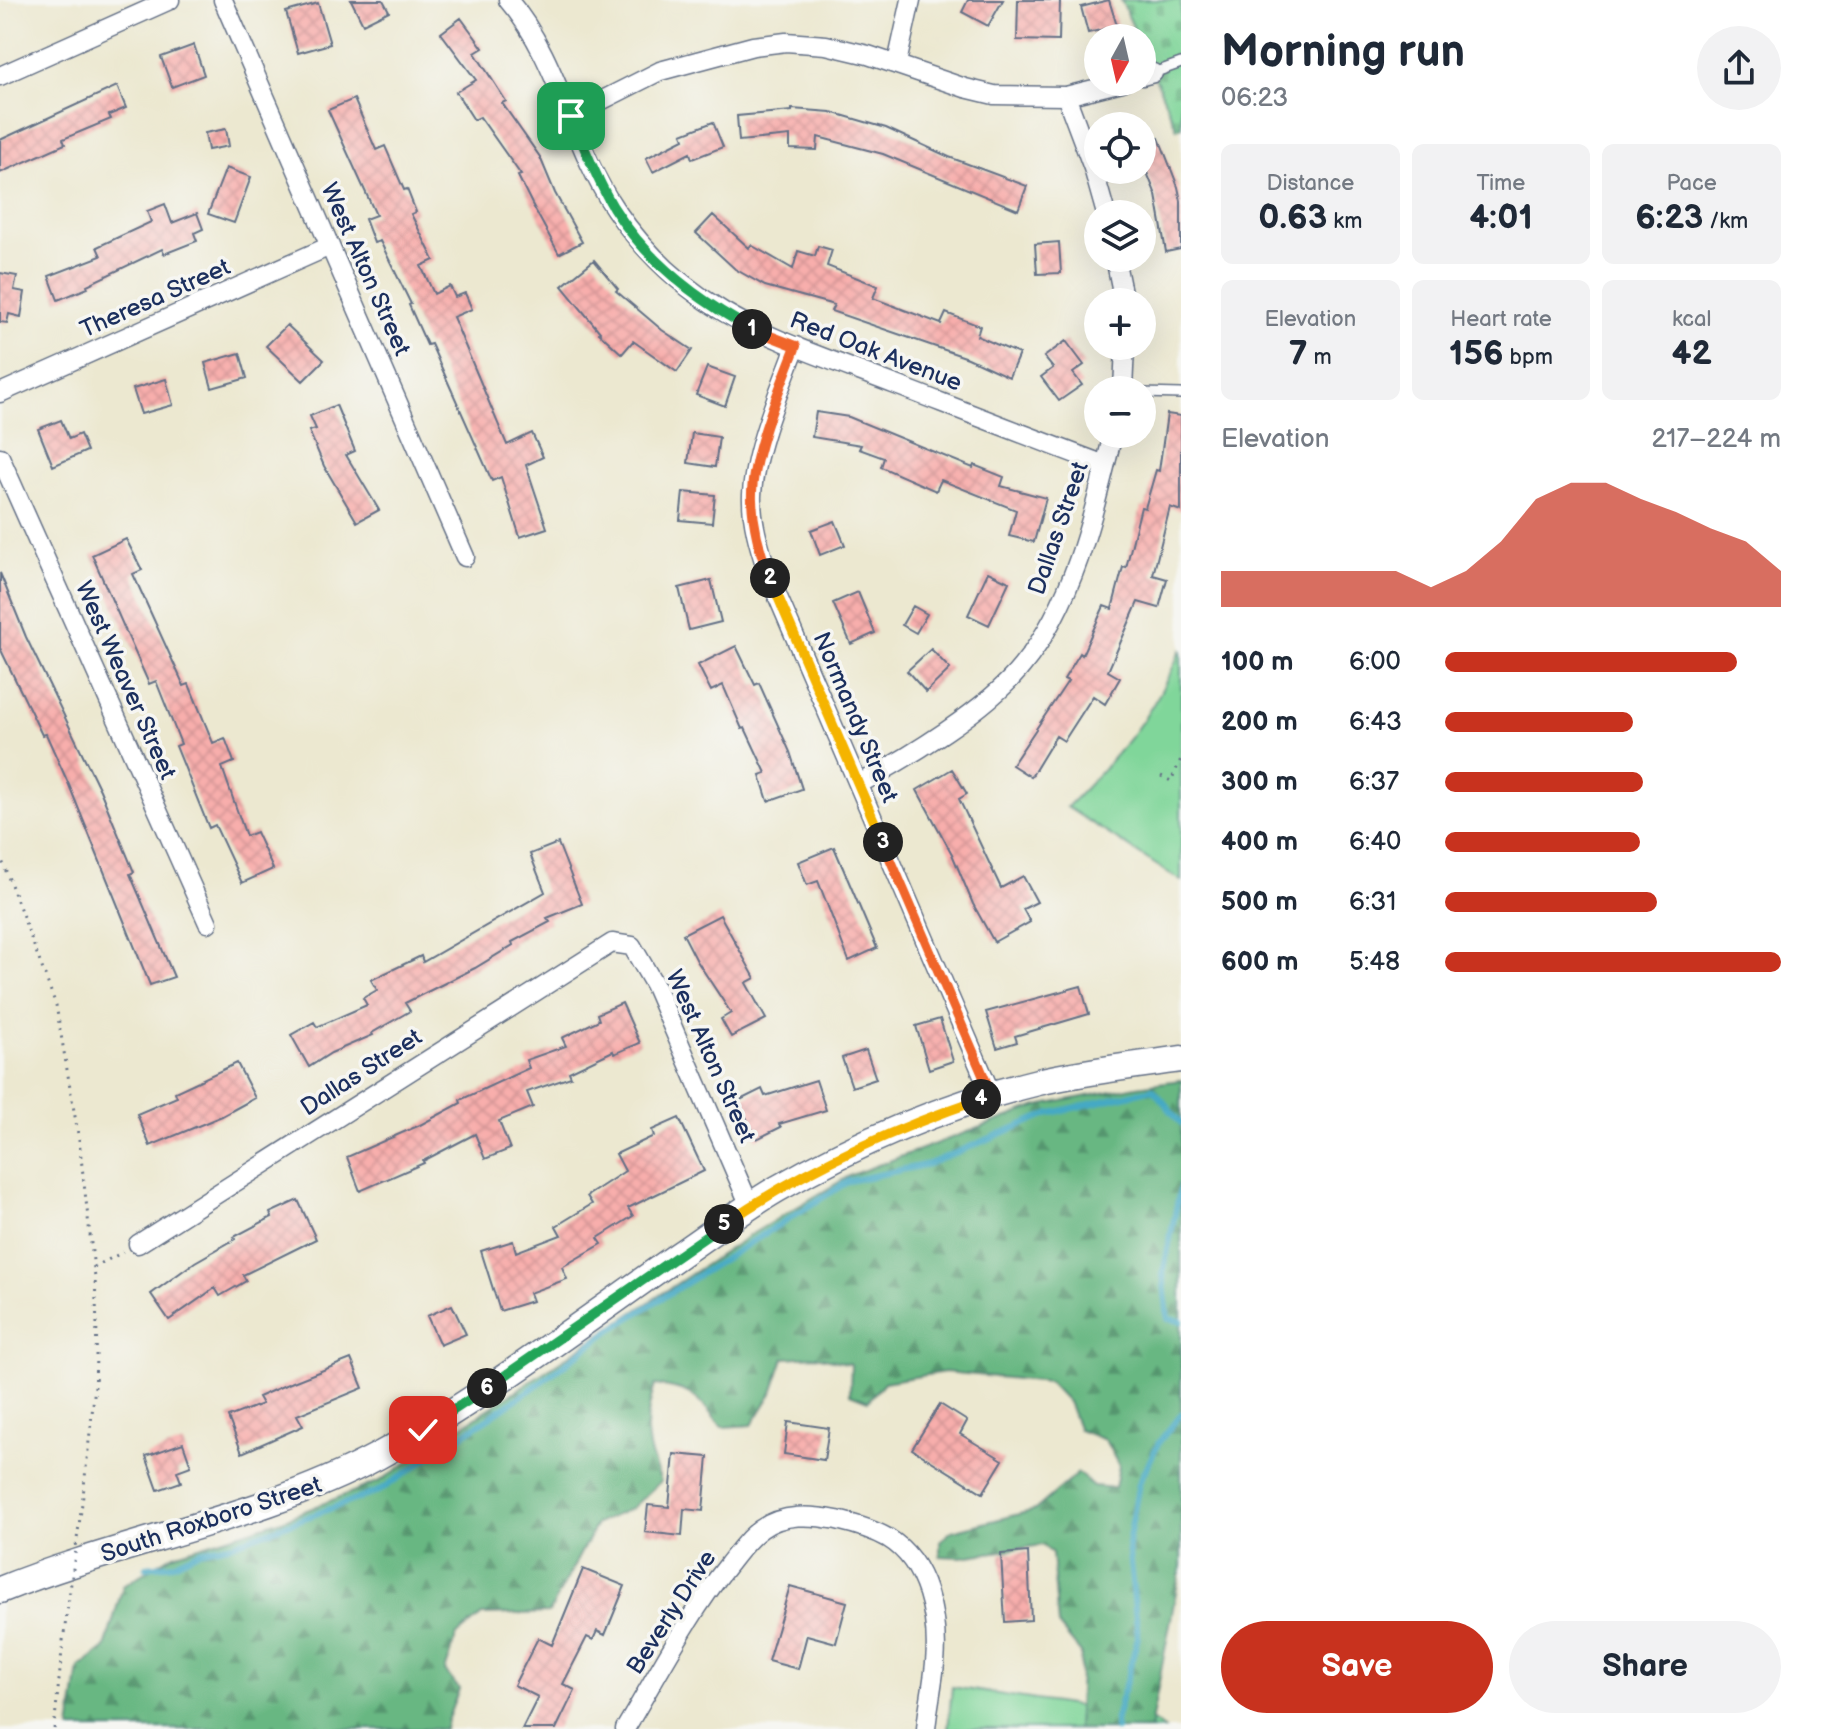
<!DOCTYPE html>
<html lang="en">
<head>
<meta charset="utf-8">
<style>
  :root { --surface:#fff; --page:#f2f2f3; --text:#1f2937; --muted:#747a83; --accent:#c8321e }
  body { margin:0; font-family:"Balsamiq Sans",sans-serif; background:var(--page); color:var(--text); height:100vh; display:flex; flex-direction:column; font-size:30px; white-space:nowrap }
  * { box-sizing:border-box; margin:0 }
  p { font-size:26px; color:var(--muted) }
  .icon { flex:none; width:44px; height:44px; fill:none; stroke:currentColor; stroke-width:2; stroke-linecap:round; stroke-linejoin:round }
  .map { position:relative; flex:1; overflow:hidden }
  .sheet { display:flex; flex-direction:column; background:var(--surface); width:640px }
  .sheet>* { flex:none }
  .needle { width:52px; rotate:188deg }
  .fabs { position:absolute; left:1084px; top:24px; display:grid; gap:16px }
  .fabs a { display:grid; place-items:center; width:72px; height:72px; border-radius:50%; background:var(--surface); box-shadow:0 8px 32px #0002; font-size:40px }
  .pin { position:absolute; display:grid; place-items:center; width:68px; height:68px; color:#fff; margin:-34px; border-radius:16px; box-shadow:0 4px 12px #0006 }
  .km { position:absolute; width:40px; height:40px; margin:-20px; border-radius:50%; background:#222; color:#fff; font-size:22px; line-height:40px; text-align:center }
  .round { display:grid; place-items:center; flex:none; width:84px; height:84px; border-radius:42px; background:var(--page) }
  .overview { display:flex; align-items:center; justify-content:space-between; height:136px; padding:0 40px }
  h1 { font-size:44px; font-weight:700; line-height:60px }
  .figures { display:grid; grid-template-columns:repeat(3,1fr); gap:12px; height:136px; padding:8px 40px }
  .figures div { display:grid; align-content:center; border-radius:12px; background:var(--page); text-align:center }
  .figures b { font-size:34px; font-weight:700 }
  .figures small { font-size:22px; font-weight:400 }
  .figures p { font-size:22px }
  .chart { height:224px; padding:16px 40px }
  .chart p { display:flex; justify-content:space-between }
  .chart svg { width:100%; height:144px; margin-top:8px; fill:var(--accent); opacity:.7 }
  .action { display:flex; gap:16px; margin-top:auto; padding:16px 40px }
  .action a { flex:1; height:92px; border-radius:48px; background:var(--accent); color:#fff; font-size:32px; font-weight:700; line-height:92px; text-align:center }
  .action a+a { background:var(--page); color:var(--text) }
  ul { padding:0 40px; list-style:none; font-size:26px }
  li { display:grid; grid-template-columns:128px 96px 1fr; align-items:center; height:60px }
  li i { height:20px; border-radius:10px; background:var(--accent) }
  main { display:flex; flex:1; min-height:0 }
  .map>svg:first-child { display:block }
</style>
</head>
<body>
<main>
<div class="map">
<svg width="1181" height="1729" viewBox="0 0 1181 1729">
  <defs>
    <pattern id="forest-firs" width="22" height="20" patternUnits="userSpaceOnUse" patternTransform="scale(2)"><rect width="22" height="20" fill="#68b782"/><path d="M5 1l3.5 6h-7zM16 11l3.5 6h-7z" fill="#55956e"/></pattern>
    <pattern id="cemetery-stones" width="16" height="16" patternUnits="userSpaceOnUse" patternTransform="scale(2)"><rect width="16" height="16" fill="#80d69a"/><path d="M2 7V4a2 2 0 0 1 4 0v3zM10 15v-3a2 2 0 0 1 4 0v3z" fill="#6eb887"/></pattern>
    <pattern id="building-cross-hatch" width="8" height="8" patternUnits="userSpaceOnUse" patternTransform="scale(2)"><rect width="8" height="8" fill="#f8aeac"/><path d="M0 0l8 8M0 8l8-8" fill="none" stroke="#d49696"/></pattern>
  </defs>
  <rect width="100%" height="100%" fill="#f6f6f2"/>
  <filter id="ink" filterUnits="userSpaceOnUse"><feTurbulence type="fractalNoise" baseFrequency=".0125" numOctaves="2"/><feDisplacementMap in="SourceGraphic" scale="16" xChannelSelector="R" yChannelSelector="G"/><feConvolveMatrix kernelMatrix="1 2 1 2 8 2 1 2 1" color-interpolation-filters="sRGB"/></filter>
  <filter id="wash" filterUnits="userSpaceOnUse"><feTurbulence type="fractalNoise" baseFrequency=".006" numOctaves="4" result="noise"/><feDisplacementMap in="SourceGraphic" scale="32" xChannelSelector="R" yChannelSelector="G"/><feGaussianBlur stdDeviation="1.8" result="paint"/><feColorMatrix in="noise" values="0 0 0 0 0 0 0 0 0 0 0 0 0 0 0 0 0 1.4 0 .05"/><feComposite in="paint" operator="in"/></filter>
  <g filter="url(#wash)">
    <rect width="100%" height="100%" fill="#ece8d0"/>
    <path fill="#80d69a" stroke="#4e827c" stroke-width="2" d="M 1181,649 L 1181,881 L 1067,807 C 1117,757 1154,716 1181,649 Z
      M 952,1687 L 1147,1717 L 1164,1729 L 948,1729 Z"/>
    <path fill="url(#forest-firs)" stroke="#427370" stroke-width="2" d="M 1181,1080 L 1181,1566 L 1150,1729 L 1077,1729 L 1081,1653 L 1058,1625 L 1052,1553 L 1042,1545 L 962,1557 L 940,1556 L 940,1541 L 952,1531 L 1035,1510 L 1078,1473 L 1093,1486 L 1115,1488 L 1119,1466 L 1105,1440 L 1079,1430 L 1068,1402 L 1049,1382 L 945,1372 L 884,1382 L 868,1401 L 850,1394 L 851,1364 L 816,1356 L 784,1358 L 772,1393 L 752,1425 L 722,1427 C 697,1398 695,1389 655,1385 C 643,1423 644,1444 661,1481 L 632,1508 L 596,1524 L 549,1613 L 482,1615 L 457,1635 L 445,1671 L 459,1689 L 444,1729 L 70,1729 L 79,1668 L 105,1648 L 123,1586 L 174,1554 L 282,1520 L 380,1481 L 750,1235 L 851,1175 L 1038,1106 L 1137,1086 Z"/>
    <path fill="url(#cemetery-stones)" stroke="#4e827c" stroke-width="2" d="M 1121,0 L 1181,0 L 1181,126 L 1177,129 L 1142,47 L 1142,38 L 1138,38 Z"/>
    <g fill="none" stroke-linecap="round" stroke-linejoin="round">
      <path stroke="#44a9c4" stroke-width="6" d="M 1181,1184 L 1163,1274 L 1168,1319 L 1181,1321
        M 146,1567 L 174,1564 L 200,1551 L 233,1544 L 379,1491 L 530,1390 L 609,1331 L 849,1181 L 929,1164 L 1048,1114 L 1153,1089 L 1181,1123
        M 1116,1729 L 1115,1722 L 1138,1637 L 1128,1544 L 1139,1483 L 1159,1442 L 1181,1414"/>
    </g>
    <g id="blocks">
      <path fill="url(#building-cross-hatch)" d="M 351,0 L 383,0 L 389,11 L 363,24 Z
        M 968,0 L 1003,0 L 988,26 L 962,12 Z
        M 1018,0 L 1060,0 L 1059,41 L 1017,40 Z
        M 1109,0 L 1117,26 L 1088,33 L 1081,7 Z
        M 318,3 L 330,44 L 298,53 L 286,12 Z
        M 461,18 L 483,48 L 475,53 L 506,101 L 502,103 L 540,157 L 555,193 L 582,242 L 559,254 L 532,204 L 518,176 L 521,175 L 480,117 L 474,120 L 456,92 L 476,80 L 441,33 Z
        M 194,45 L 204,75 L 172,87 L 161,57 Z
        M 117,86 L 126,108 L 109,115 L 111,119 L 63,139 L 65,144 L 0,173 L 0,140 Z
        M 354,99 L 376,150 L 385,146 L 404,190 L 407,189 L 416,212 L 411,214 L 434,260 L 421,266 L 434,294 L 450,286 L 455,297 L 465,293 L 472,309 L 453,317 L 507,445 L 532,433 L 543,457 L 526,465 L 547,528 L 520,537 L 501,477 L 492,481 L 431,344 L 427,345 L 409,305 L 411,304 L 380,241 L 374,243 L 365,219 L 376,215 L 328,110 Z
        M 792,109 L 831,112 L 886,128 L 949,157 L 1027,186 L 1018,210 L 883,154 L 818,137 L 817,150 L 790,149 L 790,136 L 739,141 L 737,116 L 792,111 Z
        M 713,122 L 723,147 L 692,159 L 690,153 L 653,172 L 646,158 L 684,139 L 682,134 Z
        M 226,129 L 229,146 L 208,150 L 205,133 Z
        M 1159,138 L 1178,187 L 1181,201 L 1181,249 L 1166,252 L 1156,195 L 1142,160 L 1142,144 Z
        M 226,168 L 251,177 L 234,223 L 208,214 Z
        M 165,204 L 172,223 L 197,213 L 203,229 L 194,233 L 197,241 L 164,254 L 162,249 L 87,285 L 88,288 L 58,300 L 49,276 L 101,256 L 97,247 L 151,222 L 147,211 Z
        M 713,215 L 749,248 L 751,245 L 793,269 L 798,251 L 815,256 L 818,246 L 832,250 L 827,266 L 878,286 L 873,298 L 941,324 L 946,313 L 980,326 L 977,336 L 1019,354 L 1009,377 L 968,358 L 831,311 L 834,305 L 765,286 L 735,269 L 696,233 Z
        M 1059,242 L 1061,273 L 1037,274 L 1035,244 Z
        M 594,260 L 618,289 L 616,291 L 662,330 L 692,350 L 677,372 L 633,341 L 622,354 L 599,333 L 600,332 L 562,286 Z
        M 0,273 L 17,276 L 14,290 L 25,292 L 21,317 L 9,314 L 7,323 L 0,322 Z
        M 287,325 L 324,360 L 303,381 L 266,346 Z
        M 1066,341 L 1084,365 L 1073,373 L 1082,385 L 1059,401 L 1041,377 L 1053,368 L 1044,357 Z
        M 240,353 L 247,378 L 212,388 L 205,363 Z
        M 707,367 L 735,377 L 725,406 L 696,395 Z
        M 166,379 L 173,405 L 141,414 L 133,389 Z
        M 336,405 L 355,451 L 346,455 L 379,510 L 357,522 L 324,466 L 309,431 L 316,429 L 310,416 Z
        M 816,412 L 849,417 L 973,468 L 974,465 L 1004,477 L 1001,486 L 1046,498 L 1034,542 L 1009,536 L 1016,510 L 941,480 L 936,491 L 881,467 L 884,458 L 859,449 L 861,445 L 812,437 Z
        M 1167,414 L 1181,416 L 1181,511 L 1170,507 L 1153,575 L 1167,579 L 1159,608 L 1138,602 L 1108,671 L 1120,678 L 1105,704 L 1093,696 L 1064,741 L 1056,736 L 1031,777 L 1012,765 L 1068,681 L 1064,679 L 1080,653 L 1082,655 L 1104,606 L 1112,609 L 1123,567 L 1126,568 L 1141,507 L 1145,508 L 1156,470 L 1159,471 Z
        M 61,420 L 69,439 L 80,434 L 87,451 L 53,466 L 38,429 Z
        M 692,433 L 719,437 L 715,467 L 688,463 Z
        M 683,492 L 715,495 L 712,523 L 680,520 Z
        M 835,521 L 845,545 L 820,555 L 811,530 Z
        M 126,539 L 142,570 L 133,574 L 184,686 L 189,684 L 213,743 L 225,738 L 234,762 L 222,767 L 246,836 L 256,832 L 273,869 L 242,883 L 215,825 L 209,828 L 176,746 L 181,744 L 156,681 L 149,684 L 92,555 Z
        M 988,572 L 1009,582 L 989,625 L 968,615 Z
        M 0,573 L 26,637 L 100,790 L 134,872 L 130,874 L 174,977 L 150,985 L 69,785 L 46,734 L 42,735 L 0,648 Z
        M 711,580 L 721,622 L 689,630 L 679,588 Z
        M 858,592 L 875,633 L 851,644 L 833,603 Z
        M 913,606 L 927,614 L 916,633 L 902,625 Z
        M 736,646 L 755,685 L 759,683 L 790,752 L 802,789 L 768,801 L 760,775 L 766,773 L 745,728 L 742,729 L 723,685 L 711,691 L 698,665 Z
        M 931,649 L 950,669 L 926,692 L 907,671 Z
        M 952,769 L 967,794 L 959,799 L 1001,888 L 1023,876 L 1037,902 L 1023,909 L 1030,922 L 994,942 L 973,904 L 952,854 L 917,790 Z
        M 558,843 L 582,904 L 547,918 L 550,922 L 512,942 L 513,945 L 475,968 L 405,1003 L 410,1011 L 372,1033 L 373,1035 L 331,1053 L 309,1067 L 291,1035 L 314,1022 L 317,1027 L 367,1005 L 363,998 L 377,990 L 371,980 L 421,956 L 423,962 L 545,892 L 530,854 Z
        M 834,847 L 877,948 L 849,961 L 818,881 L 807,885 L 798,862 Z
        M 720,915 L 755,978 L 746,983 L 766,1019 L 731,1037 L 721,1019 L 731,1013 L 697,961 L 683,934 Z
        M 1081,986 L 1089,1014 L 1015,1036 L 1017,1042 L 997,1048 L 986,1012 Z
        M 622,1003 L 640,1043 L 614,1054 L 613,1051 L 569,1072 L 571,1077 L 527,1092 L 533,1107 L 499,1121 L 510,1149 L 485,1159 L 475,1134 L 423,1161 L 424,1163 L 360,1191 L 347,1157 L 420,1125 L 461,1103 L 460,1100 L 529,1068 L 526,1060 L 566,1046 L 562,1038 L 599,1020 L 597,1014 Z
        M 940,1019 L 953,1061 L 929,1069 L 916,1026 Z
        M 866,1050 L 876,1079 L 852,1087 L 842,1058 Z
        M 237,1063 L 255,1098 L 222,1116 L 150,1146 L 137,1114 L 177,1097 L 175,1092 Z
        M 816,1080 L 826,1110 L 779,1124 L 781,1127 L 757,1139 L 738,1101 L 762,1089 L 765,1096 Z
        M 679,1118 L 704,1171 L 628,1208 L 633,1216 L 598,1238 L 602,1244 L 562,1267 L 567,1279 L 529,1293 L 532,1301 L 500,1311 L 481,1251 L 513,1241 L 516,1252 L 561,1235 L 556,1226 L 592,1204 L 587,1196 L 625,1171 L 616,1154 L 654,1136 L 652,1130 Z
        M 298,1200 L 316,1239 L 243,1275 L 246,1281 L 220,1296 L 215,1288 L 169,1320 L 151,1294 L 195,1262 L 235,1239 L 234,1237 L 272,1217 L 270,1213 Z
        M 452,1305 L 466,1334 L 440,1345 L 427,1316 Z
        M 351,1359 L 363,1388 L 297,1415 L 303,1426 L 242,1453 L 228,1417 L 262,1404 L 258,1397 L 283,1386 Z
        M 940,1404 L 967,1421 L 960,1434 L 1003,1460 L 983,1493 L 912,1449 Z
        M 788,1422 L 829,1428 L 824,1460 L 784,1454 Z
        M 183,1443 L 191,1466 L 177,1471 L 181,1482 L 158,1490 L 146,1456 Z
        M 674,1454 L 708,1457 L 703,1511 L 684,1509 L 682,1536 L 645,1532 L 648,1505 L 669,1507 Z
        M 1028,1552 L 1031,1620 L 1005,1622 L 1001,1554 Z
        M 583,1569 L 625,1586 L 605,1635 L 597,1631 L 593,1640 L 587,1637 L 563,1684 L 575,1690 L 556,1729 L 522,1729 L 538,1697 L 514,1685 L 538,1638 L 552,1645 Z
        M 790,1586 L 847,1602 L 836,1643 L 807,1635 L 798,1669 L 768,1661 Z"/>
    </g>
  </g>
  <g filter="url(#ink)">
    <use href="#blocks" fill-opacity="0" stroke="#647086" stroke-width="2"/>
    <g fill="none" stroke-linecap="round" stroke-linejoin="round">
      <g stroke="#647086" stroke-width="12">
        <path id="lane" d="M 1153,73 L 1181,63
          M 1142,393 L 1181,394"/>
      </g>
      <g stroke="#647086" stroke-width="21">
        <path id="street" d="M 223,0 L 465,557
          M 508,0 C 560,60 571,145 615,209 C 688,317 782,341 896,385 C 966,412 1035,439 1105,465
          M 897,63 L 911,0
          M 0,76 L 170,0
          M 1142,76 L 1153,73
          M 1066,96 L 1093,168 L 1106,214
          M 571,116 L 660,71 L 753,46 L 786,42 L 826,45 L 868,55 L 965,88 L 994,95 L 1066,96 L 1122,82
          M 1115,258 L 1124,302
          M 796,346 C 780,390 754,449 752,495 C 751,522 760,549 768,574 L 992,1096
          M 1123,390 L 1125,346
          M 0,393 L 330,246
          M 0,457 L 208,923
          M 859,784 C 907,758 988,709 1022,666 C 1074,602 1094,513 1113,434
          M 138,1244 L 612,943 L 632,946 L 654,984 L 750,1206
          M 625,1729 C 658,1674 688,1615 728,1565 C 738,1552 748,1538 761,1529 C 783,1513 811,1515 837,1520 C 854,1524 872,1529 888,1538 C 928,1562 939,1620 935,1663 C 933,1685 928,1707 926,1729"/>
      </g>
      <g stroke="#647086" stroke-width="29">
        <path id="secondary" d="M 0,1590 C 124,1540 260,1519 378,1456 C 483,1398 580,1324 679,1255 C 711,1233 743,1209 777,1189 C 857,1143 948,1104 1038,1082 C 1085,1071 1133,1066 1181,1059"/>
      </g>
      <path stroke="#647086" stroke-width="3" stroke-dasharray="2 6" stroke-linecap="butt" d="M 1161,776 L 1171,781 L 1181,759
        M 0,855 L 56,1005 L 79,1140 L 95,1278 L 97,1325 L 95,1386 L 83,1496
        M 94,1267 L 123,1252
        M 54,1729 L 63,1641"/>
      <use href="#lane" stroke="#fff" stroke-width="9"/>
      <use href="#street" stroke="#fff" stroke-width="18"/>
      <use href="#secondary" stroke="#fff" stroke-width="26"/>
      <path stroke="#647086" stroke-width="3" stroke-dasharray="2 6" stroke-linecap="butt" d="M 63,1641 L 83,1496"/>
    </g>
  </g>
  <g fill="none" stroke-linecap="round" stroke-linejoin="round" filter="url(#ink)">
    <g stroke="#fff" stroke-width="16">
      <path id="split-1" d="M 571,116 C 584,147 596,178 613,207 C 646,260 697,300 752,329"/>
    </g>
    <g stroke="#fff" stroke-width="16">
      <path id="split-2" d="M 752,329 L 796,346 C 781,386 750,458 752,500 C 753,526 760,553 770,578"/>
    </g>
    <g stroke="#fff" stroke-width="16">
      <path id="split-3" d="M 770,578 L 883,842"/>
    </g>
    <g stroke="#fff" stroke-width="16">
      <path id="split-4" d="M 883,842 L 992,1096 L 981,1099"/>
    </g>
    <g stroke="#fff" stroke-width="16">
      <path id="split-5" d="M 724,1224 C 803,1170 890,1130 981,1099"/>
    </g>
    <g stroke="#fff" stroke-width="16">
      <path id="split-6" d="M 487,1388 L 724,1224"/>
    </g>
    <g stroke="#fff" stroke-width="16">
      <path id="split-7" d="M 423,1430 L 487,1388"/>
    </g>
    <use href="#split-1" stroke="#22a559" stroke-width="10"/>
    <use href="#split-2" stroke="#f0652b" stroke-width="10"/>
    <use href="#split-3" stroke="#f5b400" stroke-width="10"/>
    <use href="#split-4" stroke="#f0652b" stroke-width="10"/>
    <use href="#split-5" stroke="#f5b400" stroke-width="10"/>
    <use href="#split-6" stroke="#22a559" stroke-width="10"/>
    <use href="#split-7" stroke="#22a559" stroke-width="10"/>
  </g>
  <g text-anchor="middle" stroke-width="7" stroke-linejoin="round" paint-order="stroke">
    <g font-size="24" fill="#1b2f5e" stroke="#f6f6f2">
      <text transform="translate(366 269) rotate(66)" y="8">West Alton Street</text>
      <text transform="translate(155 298) rotate(-24)" y="8">Theresa Street</text>
      <text transform="translate(876 351) rotate(21)" y="8">Red Oak Avenue</text>
      <text transform="translate(1058 528) rotate(-71)" y="8">Dallas Street</text>
      <text transform="translate(126 680) rotate(66)" y="8">West Weaver Street</text>
      <text transform="translate(856 717) rotate(67)" y="8">Normandy Street</text>
      <text transform="translate(711 1056) rotate(66)" y="8">West Alton Street</text>
      <text transform="translate(361 1072) rotate(-33)" y="8">Dallas Street</text>
      <text transform="translate(211 1519) rotate(-18)" y="8">South Roxboro Street</text>
      <text transform="translate(671 1612) rotate(-57)" y="8">Beverly Drive</text>
    </g>
  </g>
</svg>
<div class="fabs">
<a><svg class="needle" viewBox="-14 -14 28 28"><path d="M0-13l5 13h-10z" fill="#e53935"/><path d="M0 13l5-13h-10z" fill="#747a83"/></svg></a>
<a><svg class="icon" aria-label="locate" viewBox="0 0 24 24"><circle cx="12" cy="12" r="6"/><path d="M12 2v4M12 18v4M2 12h4M18 12h4"/></svg></a>
<a><svg class="icon" aria-label="layers" viewBox="0 0 24 24"><path d="M12 4l9 5-9 5-9-5zM3 14l9 5 9-5"/></svg></a>
<a>+</a>
<a>−</a>
</div>
<div class="pin" style="left:571px;top:116px;background:#1e9e55"><svg class="icon" aria-label="arrive" viewBox="0 0 24 24"><path d="M6 21V4h12l-3 4 3 4H6"/></svg></div>
<div class="pin" style="left:423px;top:1430px;background:#d93025"><svg class="icon" aria-label="check" viewBox="0 0 24 24"><path d="M5 12l5 5 9-10"/></svg></div>
<b class="km" style="left:752px;top:329px">1</b>
<b class="km" style="left:770px;top:578px">2</b>
<b class="km" style="left:883px;top:842px">3</b>
<b class="km" style="left:981px;top:1099px">4</b>
<b class="km" style="left:724px;top:1224px">5</b>
<b class="km" style="left:487px;top:1388px">6</b>
</div>
<section class="sheet">
<div class="overview"><div><h1>Morning run</h1><p>06:23</p></div><a class="round"><svg class="icon" aria-label="share" viewBox="0 0 24 24"><path d="M12 15V3M7 8l5-5 5 5M5 13v7h14v-7"/></svg></a></div>
<div class="figures">
<div><p>Distance</p><b>0.63<small> km</small></b></div>
<div><p>Time</p><b>4:01</b></div>
<div><p>Pace</p><b>6:23<small> /km</small></b></div>
</div>
<div class="figures">
<div><p>Elevation</p><b>7<small> m</small></b></div>
<div><p>Heart rate</p><b>156<small> bpm</small></b></div>
<div><p>kcal</p><b>42</b></div>
</div>
<div class="chart"><p><span>Elevation</span>217–224 m</p>
<svg viewBox="0 0 160 44" preserveAspectRatio="none"><path d="M0 44V33L10 33L20 33L30 33L40 33L50 33L60 38L70 33L80 24L90 11L100 6L110 6L120 11L130 15L140 20L150 24L160 33V44z"/></svg>
</div>
<ul>
<li><b>100 m</b>6:00<i style="width:87%"></i></li>
<li><b>200 m</b>6:43<i style="width:56%"></i></li>
<li><b>300 m</b>6:37<i style="width:59%"></i></li>
<li><b>400 m</b>6:40<i style="width:58%"></i></li>
<li><b>500 m</b>6:31<i style="width:63%"></i></li>
<li><b>600 m</b>5:48<i style="width:100%"></i></li>
</ul>
<div class="action"><a>Save</a><a>Share</a></div>
</section>
</main>
</body>
</html>
